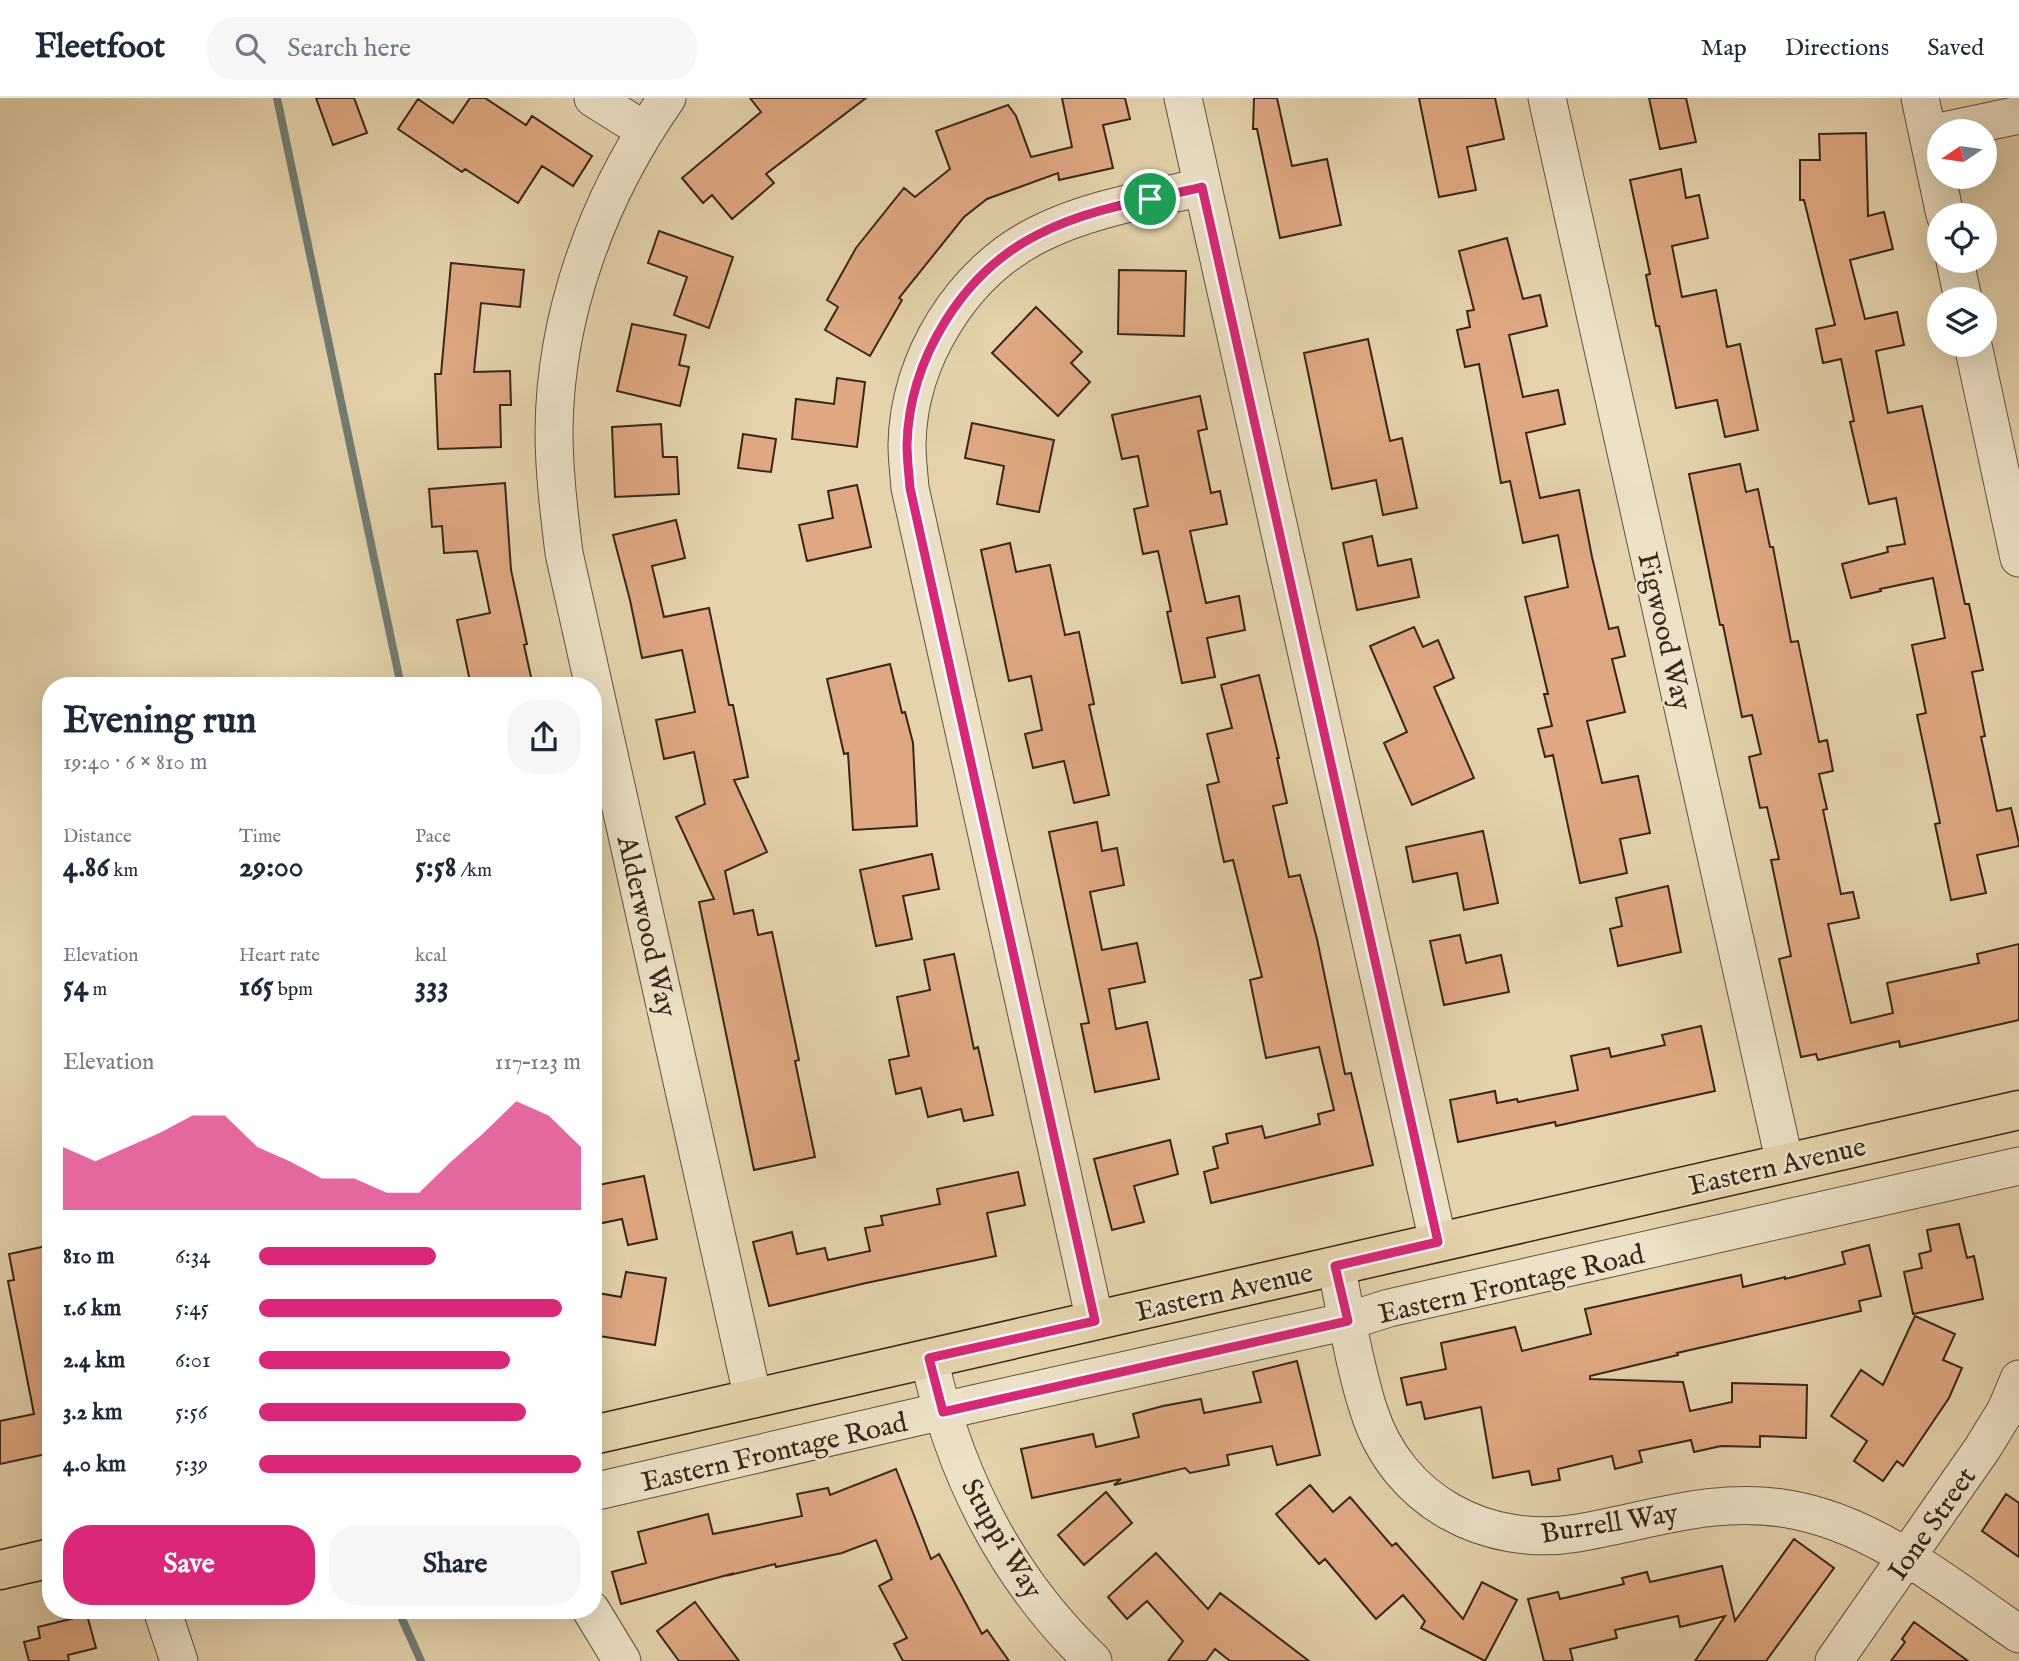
<!DOCTYPE html>
<html lang="en">
<head>
<meta charset="utf-8">
<style>
  :root { --surface:#fff; --page:#f6f6f7; --text:#1f2937; --muted:#747a83; --line:#e0e1e3; --accent:#db2777 }
  body { margin:0; font-family:"IM FELL English",serif; background:var(--page); color:var(--text); height:100vh; display:flex; flex-direction:column; font-size:26px; white-space:nowrap }
  * { box-sizing:border-box; margin:0 }
  p { font-size:23px; color:var(--muted) }
  .icon { flex:none; width:38px; height:38px; fill:none; stroke:currentColor; stroke-width:2; stroke-linecap:round; stroke-linejoin:round }
  .map { position:relative; flex:1; overflow:hidden }
  .sheet { position:absolute; left:42px; top:579px; width:560px; height:942px; display:flex; flex-direction:column; background:var(--surface); border-radius:28px; box-shadow:0 7px 28px #0002 }
  .sheet>* { flex:none }
  .needle { width:46px; rotate:257deg }
  .tools { position:absolute; left:1927px; top:21px; display:grid; gap:14px }
  .tools a { display:grid; place-items:center; width:70px; height:70px; border-radius:50%; background:var(--surface); box-shadow:0 7px 28px #0002; font-size:35px }
  .pin { position:absolute; display:grid; place-items:center; width:60px; height:60px; color:#fff; margin:-30px; border:4px solid #fff; border-radius:50%; box-shadow:0 2px 7px #0007 }
  .round { display:grid; place-items:center; flex:none; width:74px; height:74px; border-radius:28px; background:var(--page) }
  .headline { display:flex; align-items:center; justify-content:space-between; height:119px; padding:0 21px }
  h1 { font-size:38px; font-weight:700; line-height:52px }
  .stats { display:grid; grid-template-columns:repeat(3,1fr); gap:10px; height:119px; padding:7px 21px }
  .stats div { display:grid; align-content:center }
  .stats b { font-size:30px; font-weight:700 }
  .stats small { font-size:19px; font-weight:400 }
  .stats p { font-size:19px }
  .chart { height:196px; padding:14px 21px }
  .chart p { display:flex; justify-content:space-between }
  .chart svg { width:100%; height:126px; margin-top:7px; fill:var(--accent); opacity:.7 }
  .cta { display:flex; gap:14px; margin-top:auto; padding:14px 21px }
  .cta a { flex:1; height:80px; border-radius:28px; background:var(--accent); color:#fff; font-size:28px; font-weight:700; line-height:80px; text-align:center }
  .cta a+a { background:var(--page); color:var(--text) }
  ul { padding:0 21px; list-style:none; font-size:23px }
  li { display:grid; grid-template-columns:112px 84px 1fr; align-items:center; height:52px }
  li i { height:18px; border-radius:9px; background:var(--accent) }
  header { display:flex; align-items:center; gap:42px; box-sizing:border-box; height:98px; padding:0 35px; background:var(--surface); border-bottom:2px solid var(--line) }
  header strong { font-size:33px }
  nav { display:flex; gap:38px; margin-inline-start:auto; font-size:24px }
  .search { width:490px; height:63px; background:var(--page); display:flex; align-items:center; gap:18px; box-sizing:border-box; padding:0 24px; border-radius:28px; color:var(--muted); font-size:26px }
  .map>svg:first-child { display:block }
</style>
</head>
<body>
<header>
<strong>Fleetfoot</strong>
<div class="search"><svg class="icon" aria-label="search" viewBox="0 0 24 24"><circle cx="10" cy="10" r="6"/><path d="M15 15l6 6"/></svg>Search here</div>
<nav><a>Map</a><a>Directions</a><a>Saved</a></nav>
</header>
<div class="map">
<svg width="2019" height="1563" viewBox="0 0 2019 1563">
  <rect width="100%" height="100%" fill="#e4d3ab"/>
  <filter id="stains"><feTurbulence type="fractalNoise" baseFrequency=".00286" numOctaves="4"/><feColorMatrix values="0 0 0 0 .2 0 0 0 0 .09 0 0 0 0 .02 0 0 0 .5 -.17"/></filter>
  <radialGradient id="worn" r=".72"><stop offset=".6" stop-color="#630" stop-opacity="0"/><stop offset="1" stop-color="#630" stop-opacity=".3"/></radialGradient>
  <g fill="none" stroke-linecap="round" stroke-linejoin="round">
    <path stroke="#717d73" stroke-width="8" d="M 277,0 L 401,588
      M 398,1512 L 421,1563"/>
  </g>
  <path fill="#dfa882" stroke="#39261b" stroke-width="2" d="M 316,0 L 354,0 L 367,35 L 333,47 Z
    M 470,0 L 485,0 L 526,27 L 532,18 L 592,58 L 573,88 L 542,68 L 518,105 L 465,71 L 462,74 L 398,31 L 418,1 L 453,25 Z
    M 750,0 L 866,0 L 766,76 L 774,85 L 732,121 L 712,97 L 703,105 L 682,80 L 761,14 Z
    M 1062,0 L 1125,0 L 1130,21 L 1103,27 L 1113,70 L 1059,82 L 1058,75 L 987,101 L 964,119 L 899,200 L 902,202 L 870,258 L 825,232 L 838,209 L 827,202 L 856,150 L 904,90 L 915,99 L 950,71 L 936,33 L 1008,7 L 1016,18 L 1031,59 L 1072,49 Z
    M 1254,0 L 1277,0 L 1292,68 L 1327,61 L 1341,127 L 1280,140 L 1257,31 L 1253,31 Z
    M 1419,0 L 1495,0 L 1504,41 L 1467,49 L 1476,92 L 1439,99 Z
    M 1649,0 L 1686,0 L 1696,44 L 1660,51 Z
    M 1866,35 L 1868,118 L 1884,114 L 1893,151 L 1850,162 L 1865,221 L 1897,214 L 1904,247 L 1876,253 L 1888,315 L 1922,308 L 1965,506 L 1969,506 L 1983,572 L 1972,574 L 1985,638 L 1981,639 L 1997,713 L 2011,710 L 2019,745 L 2019,748 L 1977,757 L 1986,795 L 1951,802 L 1935,726 L 1940,725 L 1917,617 L 1926,615 L 1912,547 L 1945,540 L 1933,480 L 1880,491 L 1881,493 L 1851,500 L 1842,466 L 1888,454 L 1887,449 L 1905,446 L 1896,400 L 1869,406 L 1850,324 L 1854,323 L 1841,261 L 1823,265 L 1816,231 L 1835,227 L 1804,102 L 1800,102 L 1800,62 L 1820,62 L 1819,36 Z
    M 1681,71 L 1686,100 L 1699,97 L 1708,140 L 1672,148 L 1682,199 L 1716,192 L 1727,249 L 1740,246 L 1758,332 L 1725,339 L 1717,302 L 1676,310 L 1659,228 L 1656,228 L 1646,177 L 1650,176 L 1630,82 Z
    M 659,133 L 733,159 L 709,230 L 674,217 L 687,179 L 648,165 Z
    M 1507,140 L 1523,201 L 1540,197 L 1547,228 L 1509,237 L 1523,299 L 1558,292 L 1565,326 L 1526,335 L 1540,400 L 1579,392 L 1592,459 L 1609,531 L 1618,529 L 1625,558 L 1612,561 L 1625,614 L 1587,623 L 1602,685 L 1638,678 L 1650,735 L 1620,741 L 1627,775 L 1580,785 L 1553,657 L 1545,659 L 1538,631 L 1552,628 L 1544,596 L 1548,596 L 1525,499 L 1568,489 L 1558,437 L 1523,445 L 1510,383 L 1501,385 L 1479,266 L 1465,269 L 1457,232 L 1470,229 L 1467,213 L 1474,212 L 1459,153 Z
    M 451,165 L 524,172 L 520,209 L 481,205 L 474,274 L 510,273 L 511,307 L 500,307 L 501,349 L 438,351 L 435,276 L 441,276 Z
    M 1119,172 L 1186,173 L 1184,238 L 1118,236 Z
    M 1036,209 L 1082,254 L 1071,265 L 1090,284 L 1058,318 L 992,255 Z
    M 632,226 L 686,237 L 679,267 L 689,269 L 680,308 L 617,293 Z
    M 1368,241 L 1390,343 L 1402,340 L 1417,410 L 1383,417 L 1376,382 L 1332,391 L 1304,255 Z
    M 837,280 L 865,284 L 857,349 L 792,341 L 796,301 L 834,306 Z
    M 1200,298 L 1207,331 L 1198,333 L 1211,395 L 1220,393 L 1227,426 L 1190,433 L 1206,505 L 1239,498 L 1245,532 L 1207,540 L 1215,579 L 1182,585 L 1167,514 L 1171,513 L 1158,453 L 1143,456 L 1134,411 L 1148,408 L 1138,358 L 1122,361 L 1112,317 Z
    M 972,325 L 1054,342 L 1039,414 L 997,406 L 1004,368 L 965,360 Z
    M 661,326 L 663,359 L 677,359 L 679,396 L 615,399 L 612,329 Z
    M 743,336 L 776,341 L 771,374 L 738,370 Z
    M 1740,366 L 1746,394 L 1758,391 L 1770,449 L 1773,449 L 1791,544 L 1798,543 L 1819,644 L 1827,642 L 1833,673 L 1819,676 L 1827,711 L 1823,712 L 1841,796 L 1853,794 L 1859,820 L 1828,826 L 1851,925 L 1893,915 L 1887,885 L 1979,865 L 1977,856 L 2019,846 L 2019,922 L 1900,949 L 1899,943 L 1818,962 L 1816,956 L 1801,959 L 1779,861 L 1791,858 L 1771,762 L 1779,761 L 1767,709 L 1760,710 L 1749,659 L 1761,656 L 1752,617 L 1742,619 L 1723,527 L 1720,527 L 1689,376 Z
    M 505,385 L 511,472 L 527,546 L 524,547 L 533,588 L 471,588 L 457,522 L 490,515 L 477,453 L 444,455 L 442,428 L 432,429 L 429,391 Z
    M 857,387 L 871,449 L 807,463 L 799,427 L 833,420 L 828,393 Z
    M 676,422 L 685,460 L 652,468 L 664,519 L 709,510 L 729,607 L 733,607 L 748,679 L 734,682 L 767,754 L 725,773 L 734,816 L 753,812 L 758,837 L 772,834 L 799,962 L 795,963 L 815,1059 L 754,1072 L 699,804 L 714,801 L 676,719 L 705,706 L 694,654 L 664,661 L 656,622 L 695,614 L 682,552 L 642,560 L 630,502 L 613,437 Z
    M 1372,438 L 1378,468 L 1411,461 L 1419,499 L 1357,512 L 1343,445 Z
    M 1010,445 L 1016,474 L 1050,467 L 1065,537 L 1079,534 L 1094,606 L 1089,607 L 1109,697 L 1074,705 L 1064,663 L 1033,670 L 1025,636 L 1042,632 L 1031,578 L 1009,583 L 981,452 Z
    M 1414,529 L 1423,549 L 1438,542 L 1454,580 L 1434,589 L 1474,680 L 1412,707 L 1384,645 L 1407,634 L 1370,548 Z
    M 890,566 L 902,615 L 905,614 L 913,645 L 917,728 L 853,732 L 848,655 L 844,656 L 827,581 Z
    M 1259,577 L 1279,660 L 1277,660 L 1287,705 L 1273,708 L 1289,779 L 1300,777 L 1317,841 L 1345,976 L 1351,975 L 1373,1067 L 1211,1105 L 1204,1074 L 1218,1070 L 1213,1049 L 1228,1045 L 1226,1036 L 1262,1028 L 1265,1040 L 1320,1026 L 1318,1016 L 1334,1012 L 1319,949 L 1266,960 L 1250,882 L 1262,879 L 1233,762 L 1224,764 L 1207,687 L 1219,684 L 1207,636 L 1232,630 L 1221,587 Z
    M 1097,724 L 1102,753 L 1117,750 L 1124,787 L 1090,794 L 1102,852 L 1137,845 L 1145,884 L 1109,891 L 1116,931 L 1147,924 L 1159,981 L 1095,994 L 1081,926 L 1089,925 L 1049,734 Z
    M 1483,733 L 1498,805 L 1464,812 L 1457,775 L 1413,784 L 1406,749 Z
    M 932,756 L 939,791 L 903,798 L 912,841 L 876,848 L 860,772 Z
    M 1668,788 L 1681,854 L 1618,868 L 1610,831 L 1622,828 L 1616,800 Z
    M 1460,837 L 1466,865 L 1501,857 L 1509,894 L 1444,907 L 1430,843 Z
    M 954,856 L 974,951 L 978,949 L 993,1017 L 964,1023 L 961,1011 L 928,1019 L 921,990 L 896,996 L 889,962 L 909,958 L 897,899 L 930,892 L 924,862 Z
    M 1701,928 L 1715,993 L 1556,1028 L 1555,1024 L 1458,1044 L 1450,1002 L 1495,993 L 1497,1005 L 1517,1001 L 1518,1004 L 1578,992 L 1571,958 L 1609,950 L 1611,959 L 1665,947 L 1662,937 Z
    M 1170,1042 L 1178,1076 L 1134,1088 L 1144,1124 L 1112,1132 L 1094,1061 Z
    M 1018,1074 L 1025,1107 L 987,1115 L 996,1158 L 866,1185 L 769,1208 L 753,1144 L 792,1134 L 797,1156 L 825,1150 L 828,1162 L 870,1153 L 865,1130 L 883,1127 L 881,1118 L 940,1106 L 937,1091 Z
    M 644,1078 L 657,1141 L 628,1147 L 622,1121 L 593,1127 L 593,1088 Z
    M 1959,1126 L 1967,1160 L 1974,1158 L 1983,1201 L 1913,1216 L 1904,1174 L 1922,1170 L 1919,1156 L 1931,1153 L 1927,1132 Z
    M 51,1147 L 51,1355 L 0,1366 L 0,1323 L 34,1316 L 8,1183 L 14,1182 L 9,1156 Z
    M 1869,1147 L 1881,1198 L 1859,1203 L 1861,1213 L 1677,1255 L 1678,1257 L 1590,1278 L 1590,1281 L 1683,1284 L 1690,1313 L 1732,1304 L 1732,1285 L 1807,1287 L 1806,1340 L 1760,1338 L 1760,1349 L 1721,1348 L 1694,1354 L 1691,1342 L 1639,1353 L 1642,1364 L 1615,1371 L 1612,1358 L 1558,1371 L 1560,1382 L 1532,1387 L 1529,1373 L 1493,1380 L 1481,1309 L 1425,1321 L 1421,1304 L 1407,1307 L 1401,1280 L 1446,1271 L 1441,1245 L 1515,1229 L 1522,1253 L 1591,1236 L 1585,1211 L 1741,1177 L 1743,1189 L 1785,1179 L 1785,1181 L 1845,1166 L 1842,1154 Z
    M 626,1174 L 666,1180 L 655,1247 L 593,1237 L 598,1195 L 621,1199 Z
    M 1915,1218 L 1955,1236 L 1943,1262 L 1962,1270 L 1949,1300 L 1903,1368 L 1897,1363 L 1883,1383 L 1854,1363 L 1867,1343 L 1831,1318 L 1861,1272 L 1883,1287 Z
    M 1297,1263 L 1320,1357 L 1277,1367 L 1272,1348 L 1227,1357 L 1229,1367 L 1190,1375 L 1185,1370 L 1114,1387 L 1121,1381 L 1032,1400 L 1021,1351 L 1093,1336 L 1096,1349 L 1139,1339 L 1133,1316 L 1163,1308 L 1201,1301 L 1204,1315 L 1261,1304 L 1253,1274 Z
    M 896,1371 L 931,1461 L 939,1456 L 982,1536 L 987,1532 L 1009,1563 L 903,1563 L 894,1546 L 907,1540 L 879,1488 L 892,1481 L 876,1442 L 842,1455 L 776,1469 L 775,1466 L 730,1477 L 731,1476 L 621,1506 L 612,1474 L 646,1465 L 638,1434 L 708,1416 L 713,1436 L 802,1418 L 797,1396 L 828,1390 L 830,1397 Z
    M 1310,1387 L 1333,1414 L 1350,1399 L 1392,1448 L 1396,1445 L 1463,1521 L 1482,1484 L 1517,1502 L 1485,1563 L 1421,1530 L 1425,1523 L 1403,1497 L 1376,1521 L 1325,1461 L 1319,1466 L 1276,1416 Z
    M 1106,1394 L 1132,1425 L 1084,1467 L 1058,1437 Z
    M 2006,1396 L 2019,1405 L 2019,1459 L 1982,1433 Z
    M 1794,1441 L 1834,1470 L 1766,1563 L 1695,1563 L 1725,1518 L 1680,1529 L 1678,1518 L 1615,1532 L 1617,1540 L 1570,1551 L 1573,1563 L 1544,1563 L 1528,1501 L 1558,1494 L 1560,1501 L 1624,1486 L 1622,1480 L 1647,1474 L 1650,1484 L 1722,1468 L 1735,1523 Z
    M 1156,1455 L 1208,1511 L 1220,1495 L 1309,1563 L 1230,1563 L 1215,1551 L 1206,1563 L 1168,1563 L 1183,1543 L 1147,1503 L 1127,1521 L 1108,1499 Z
    M 695,1504 L 739,1563 L 679,1563 L 657,1533 Z
    M 87,1517 L 96,1550 L 68,1557 L 69,1563 L 29,1563 L 24,1544 L 40,1540 L 38,1529 Z
    M 1914,1524 L 1968,1563 L 1891,1563 L 1905,1544 L 1902,1541 Z"/>
  <g fill="none" stroke-linecap="round" stroke-linejoin="round">
    <g stroke="#64513f" stroke-width="39">
      <path id="minor" d="M 593,0 L 644,32
        M 667,0 C 599,97 555,214 554,333 C 554,374 559,414 564,455 L 753,1301
        M 1183,0 L 1438,1144
        M 1547,0 L 1785,1066
        M 1920,0 L 1945,117
        M 1943,33 L 2019,17
        M 1955,163 L 1963,201
        M 1973,247 L 2019,460
        M 1336,1168 C 1346,1214 1354,1268 1369,1313 C 1398,1404 1487,1450 1578,1435 C 1648,1423 1715,1398 1788,1411 C 1876,1426 1947,1487 2019,1536
        M 1095,1223 L 910,390 C 909,376 907,361 907,347 C 908,262 962,174 1039,136 C 1090,110 1148,102 1202,89
        M 929,1260 C 954,1376 1007,1481 1093,1563
        M 593,1394 L 973,1306 L 1348,1223 L 1389,1210 L 2019,1068
        M 162,1512 L 179,1563
        M 591,1512 L 622,1563
        M 1834,1563 L 1982,1351 L 2006,1312 L 2019,1281"/>
    </g>
    <g stroke="#39261b" stroke-width="41">
      <path id="major" d="M 593,1337 L 2019,1012
        M 0,1472 L 51,1460"/>
    </g>
    <use href="#minor" stroke="#ede2c8" stroke-width="37"/>
    <use href="#major" stroke="#e4d3ab" stroke-width="38"/>
  </g>
  <g fill="none" stroke-linecap="round" stroke-linejoin="round">
    <g stroke="#fff" stroke-width="14">
      <path id="route" d="M 1202,89 L 1438,1144 L 1335,1168 L 1348,1223 L 943,1314 L 929,1260 L 1095,1223 L 910,390 C 909,376 907,361 907,347 C 909,262 962,174 1039,136 C 1090,110 1148,102 1202,89 Z"/>
    </g>
    <use href="#route" stroke="#db2777" stroke-width="9"/>
  </g>
  <g text-anchor="middle" stroke-width="5" stroke-linejoin="round" paint-order="stroke">
    <g font-size="28" fill="#39261b" stroke="#ede2c8">
      <text transform="translate(1666 533) rotate(77)" y="10">Figwood Way</text>
      <text transform="translate(648 828) rotate(77)" y="10">Alderwood Way</text>
      <text transform="translate(1777 1067) rotate(-13)" y="10">Eastern Avenue</text>
      <text transform="translate(1511 1185) rotate(-13)" y="10">Eastern Frontage Road</text>
      <text transform="translate(1224 1193) rotate(-13)" y="10">Eastern Avenue</text>
      <text transform="translate(774 1353) rotate(-13)" y="10">Eastern Frontage Road</text>
      <text transform="translate(1609 1424) rotate(-9)" y="10">Burrell Way</text>
      <text transform="translate(1931 1425) rotate(-55)" y="10">Ione Street</text>
      <text transform="translate(1003 1440) rotate(60)" y="10">Stuppi Way</text>
    </g>
  </g>
  <rect width="100%" height="100%" filter="url(#stains)"/>
  <rect width="100%" height="100%" fill="url(#worn)"/>
</svg>
<div class="tools">
<a><svg class="needle" viewBox="-14 -14 28 28"><path d="M0-13l5 13h-10z" fill="#e53935"/><path d="M0 13l5-13h-10z" fill="#747a83"/></svg></a>
<a><svg class="icon" aria-label="locate" viewBox="0 0 24 24"><circle cx="12" cy="12" r="6"/><path d="M12 2v4M12 18v4M2 12h4M18 12h4"/></svg></a>
<a><svg class="icon" aria-label="layers" viewBox="0 0 24 24"><path d="M12 4l9 5-9 5-9-5zM3 14l9 5 9-5"/></svg></a>
</div>
<div class="pin" style="left:1150px;top:101px;background:#1e9e55"><svg class="icon" aria-label="arrive" viewBox="0 0 24 24"><path d="M6 21V4h12l-3 4 3 4H6"/></svg></div>
<section class="sheet">
<div class="headline"><div><h1>Evening run</h1><p>19:40 · 6 × 810 m</p></div><a class="round"><svg class="icon" aria-label="share" viewBox="0 0 24 24"><path d="M12 15V3M7 8l5-5 5 5M5 13v7h14v-7"/></svg></a></div>
<div class="stats">
<div><p>Distance</p><b>4.86<small> km</small></b></div>
<div><p>Time</p><b>29:00</b></div>
<div><p>Pace</p><b>5:58<small> /km</small></b></div>
</div>
<div class="stats">
<div><p>Elevation</p><b>54<small> m</small></b></div>
<div><p>Heart rate</p><b>165<small> bpm</small></b></div>
<div><p>kcal</p><b>333</b></div>
</div>
<div class="chart"><p><span>Elevation</span>117–123 m</p>
<svg viewBox="0 0 160 44" preserveAspectRatio="none"><path d="M0 44V22L10 27L20 22L30 17L40 11L50 11L60 22L70 27L80 33L90 33L100 38L110 38L120 27L130 17L140 6L150 11L160 22V44z"/></svg>
</div>
<ul>
<li><b>810 m</b>6:34<i style="width:55%"></i></li>
<li><b>1.6 km</b>5:45<i style="width:94%"></i></li>
<li><b>2.4 km</b>6:01<i style="width:78%"></i></li>
<li><b>3.2 km</b>5:56<i style="width:83%"></i></li>
<li><b>4.0 km</b>5:39<i style="width:100%"></i></li>
</ul>
<div class="cta"><a>Save</a><a>Share</a></div>
</section>
</div>
</body>
</html>
